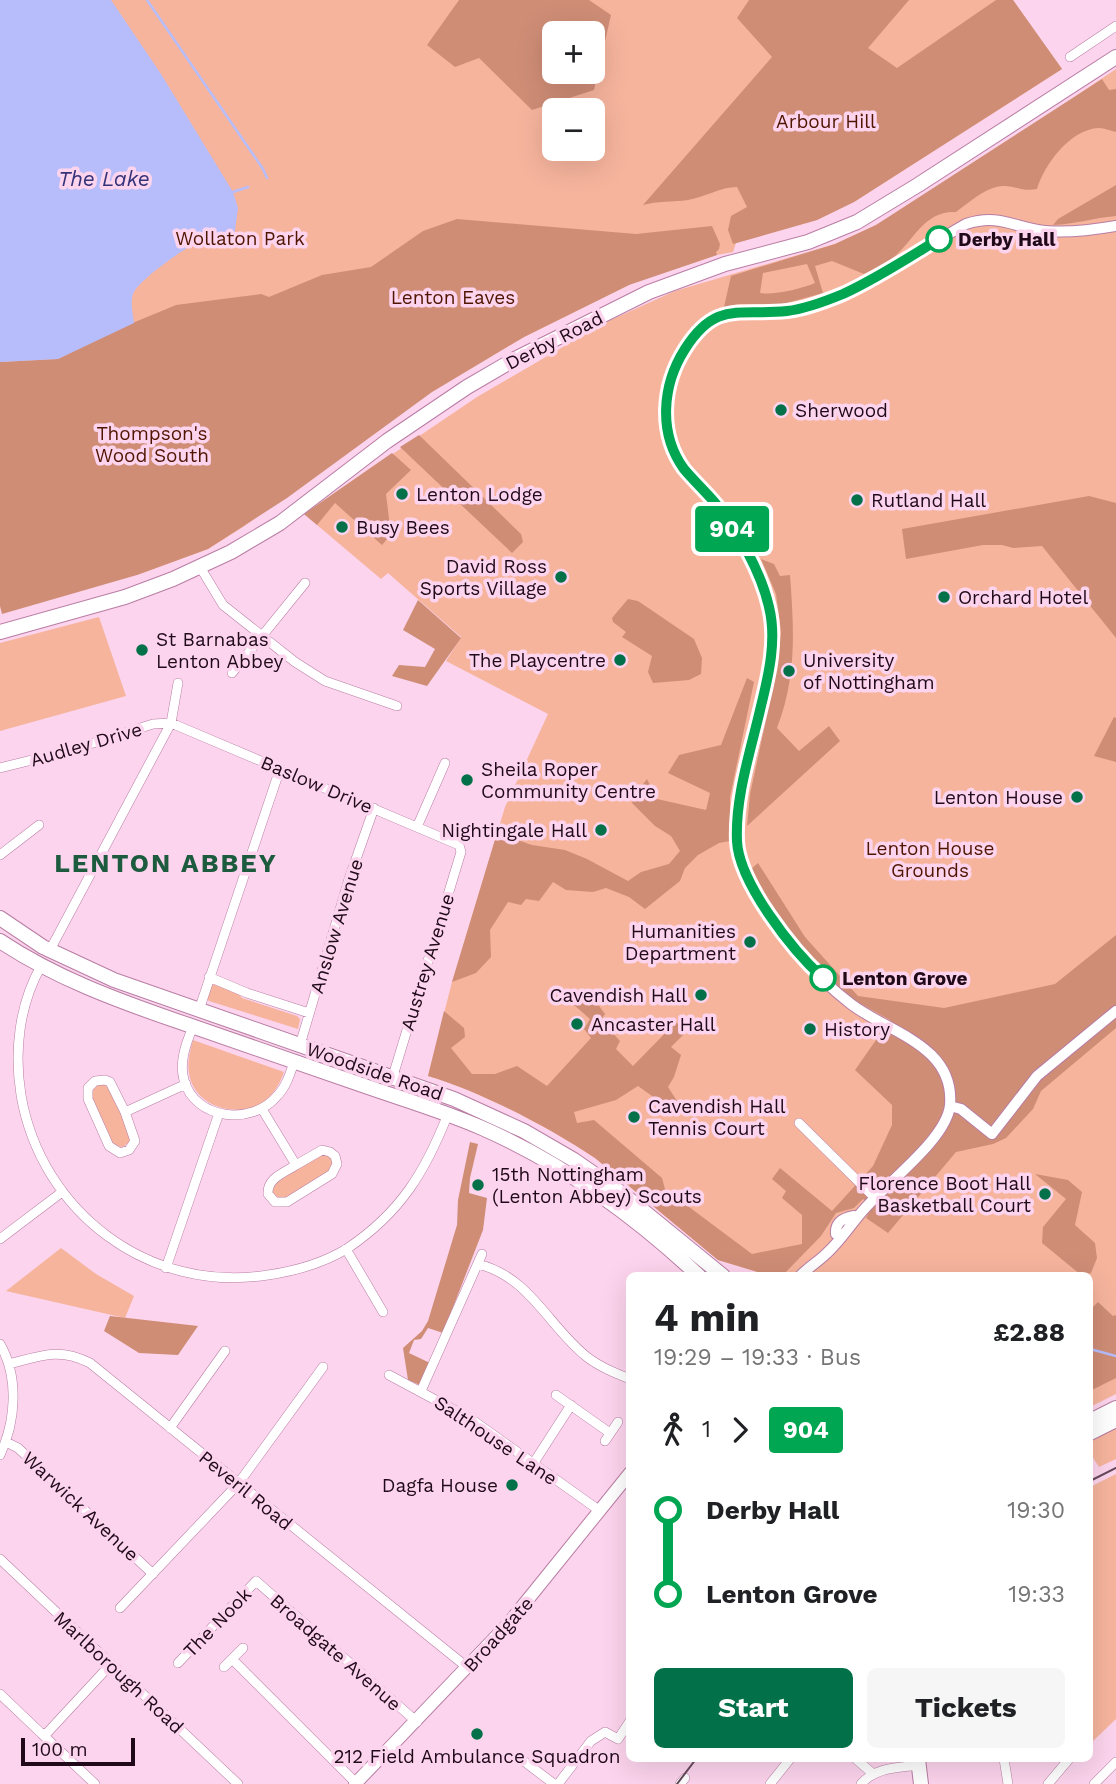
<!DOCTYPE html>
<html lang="en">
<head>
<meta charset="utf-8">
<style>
  body { margin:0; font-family:"Work Sans",sans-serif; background:#f6f6f6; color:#202124; height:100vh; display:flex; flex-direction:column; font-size:26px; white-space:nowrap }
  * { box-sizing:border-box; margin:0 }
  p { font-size:23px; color:#757577 }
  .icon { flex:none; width:38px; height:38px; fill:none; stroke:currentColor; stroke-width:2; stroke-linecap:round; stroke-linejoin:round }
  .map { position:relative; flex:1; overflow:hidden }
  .details { position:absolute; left:626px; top:1272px; width:467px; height:490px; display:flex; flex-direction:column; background:#fff; border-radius:10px; box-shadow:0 7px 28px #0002 }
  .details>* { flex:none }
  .badge { padding:0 14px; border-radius:5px; font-size:24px; line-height:46px }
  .controls { position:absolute; left:542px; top:21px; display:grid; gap:14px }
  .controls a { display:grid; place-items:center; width:63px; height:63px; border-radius:10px; background:#fff; box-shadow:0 7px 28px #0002; font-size:35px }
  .scale { position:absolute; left:21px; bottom:18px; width:114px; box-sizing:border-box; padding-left:7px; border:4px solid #200a19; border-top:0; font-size:19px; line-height:24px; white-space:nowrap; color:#200a19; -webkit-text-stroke:5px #fcd4ed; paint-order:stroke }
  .map>.badge { position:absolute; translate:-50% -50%; box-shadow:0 0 0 4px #fff }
  .legs { display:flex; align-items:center; gap:10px; height:77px; padding:0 28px; font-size:23px }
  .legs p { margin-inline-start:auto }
  .overview { display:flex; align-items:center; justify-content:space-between; height:119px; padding:0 28px }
  h1 { font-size:38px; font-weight:700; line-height:52px }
  .cta { display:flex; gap:14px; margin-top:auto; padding:14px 28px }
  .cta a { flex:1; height:80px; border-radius:10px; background:#027048; color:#fff; font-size:28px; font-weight:700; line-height:80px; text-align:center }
  .cta a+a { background:#f6f6f6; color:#202124 }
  ul { padding:0 28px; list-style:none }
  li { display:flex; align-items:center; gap:24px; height:84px; font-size:26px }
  li i { display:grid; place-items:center; width:10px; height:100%; margin:0 9px; background:currentColor }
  li i::after { content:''; width:18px; height:18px; margin:-9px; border:5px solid; border-radius:50%; background:#fff }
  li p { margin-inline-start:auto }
  li:first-child i { background:linear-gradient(#0000 50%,currentColor 0) }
  li:last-child i { background:linear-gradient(currentColor 50%,#0000 0) }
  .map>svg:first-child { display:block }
  .green { fill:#f6b49d; fill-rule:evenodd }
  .forest { fill:#cf8d76; fill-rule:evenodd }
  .water { fill:#b7bdfb }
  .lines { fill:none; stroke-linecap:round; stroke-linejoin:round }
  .stream { stroke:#b7bdfb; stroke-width:2.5 }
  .minor-casing { stroke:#b97da4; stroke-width:10 }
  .tertiary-casing { stroke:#b97da4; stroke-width:12 }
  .secondary-casing { stroke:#b97da4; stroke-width:14 }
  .primary-casing { stroke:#b97da4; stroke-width:16 }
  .trunk-casing { stroke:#b97da4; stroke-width:16 }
  .minor { stroke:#fff; stroke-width:9 }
  .tertiary { stroke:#fff; stroke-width:10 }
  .secondary { stroke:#fff; stroke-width:12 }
  .primary { stroke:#fff; stroke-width:14 }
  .trunk { stroke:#fff; stroke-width:14 }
  .tram { stroke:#65495b; stroke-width:2 }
  .line-1-casing { stroke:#fff; stroke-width:16 }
  .line-1 { stroke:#00a651; stroke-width:10 }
  .stop-1-dot { fill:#fff; stroke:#00a651; stroke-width:3.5 }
  .poi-dot { fill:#027048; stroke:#fcd4ed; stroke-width:2.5 }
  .labels { text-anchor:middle; stroke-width:7; stroke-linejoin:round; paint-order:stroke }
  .park-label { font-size:19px; fill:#501500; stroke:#fcd4ed }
  .stop-label { font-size:19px; font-weight:bold; fill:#200a19; stroke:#fcd4ed; text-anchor:start }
  .street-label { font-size:19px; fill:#200a19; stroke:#fcd4ed }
  .poi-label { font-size:19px; fill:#200a19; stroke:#fcd4ed; text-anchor:start }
  .water-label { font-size:21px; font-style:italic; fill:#343279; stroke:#fcd4ed }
  .district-label { font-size:26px; font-weight:bold; letter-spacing:2px; fill:#1c5b3e; stroke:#fcd4ed }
</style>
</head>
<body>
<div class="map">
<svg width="1116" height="1784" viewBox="0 0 1116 1784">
  <rect width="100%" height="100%" fill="#fcd4ed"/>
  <path class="green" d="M0 0H1013L1062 69 854 202 817 220 736 243 733 252 717 255 633 283 524 337 430 393 243 527 208 549 137 575 0 566ZM555 33H593V72H555ZM555 110H593V149H555Z
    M1116 69V1394L1090 1407V1276H771L718 1260 595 1158C548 1127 482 1092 428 1076L452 982 505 807 548 714 446 661 461 637 388 573 381 579 304 514 477 397 604 323 675 291 835 244 876 225 976 163Z
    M99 617 126 696 0 731V643Z
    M212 984 237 992 242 998 297 1016 300 1019 298 1029 209 1001 207 999Z
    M193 1040 284 1072C279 1087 269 1102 253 1107 226 1116 193 1102 189 1073 187 1062 190 1051 193 1040Z
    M99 1084 107 1085 109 1088 130 1135V1141L123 1147 113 1146 91 1095 92 1091Z
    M327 1154 332 1159 333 1169 286 1199H278L271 1191 273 1183 320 1155Z
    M61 1248 96 1274 134 1296 125 1318 6 1291Z
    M1116 1424V1459L1099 1467 1093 1458H1090V1437Z
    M1116 1474V1719L1090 1744V1487Z"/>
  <path class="forest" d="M459 0H589L611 15 594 90 532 110 479 58 455 67 427 45ZM555 33H593V72H555Z
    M749 0H909L868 48 897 68 996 0H1013L1062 69 854 202 817 220 733 244 728 230 731 216 747 207 737 187C721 187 705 197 688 200 673 202 657 201 643 205L772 57 737 18Z
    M1102 79 1109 90 1116 89V132C1111 131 1104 128 1099 128 1070 129 1044 165 1037 189 1022 192 1014 185 1002 186 984 188 970 202 956 212 925 210 914 240 894 257 886 264 874 269 864 274L832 261 815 266 823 293 783 304H739L724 307 731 276 835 244 876 225ZM807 264 815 283C801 289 775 295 760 293L763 273Z
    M1116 185V216C1094 218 1075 224 1053 225L1058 219Z
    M457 219 636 234 712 226 720 244 719 249 716 252 717 255 629 285 524 337 432 392 287 498 208 549 137 575 2 614 0 606V362L58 359 118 329 176 305 261 294 269 297 322 275 371 267 423 231Z
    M419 435 521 534 523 542 512 553 400 447Z
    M392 453 411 470 386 494 390 527 393 532 382 545 335 503 317 525 304 514Z
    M1089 496 1116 503V638L1042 546 1013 548 1002 545H983L906 559 902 529Z
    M761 559 774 564 780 576 790 575C794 630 797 676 777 728L799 751 829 726 840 741 747 826 750 794 774 683 781 632 776 594Z
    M628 599 638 601 694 639 702 658 701 674 689 680 653 683 648 672 652 656 622 637 626 632 613 622 612 618Z
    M418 600 461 638 427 686 392 676 399 665 425 667 435 649 403 630Z
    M747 678 754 682 730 797V841L719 843 698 855 685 868 680 881 645 909 629 897 606 888 593 892 566 890 553 882 539 901 526 899 521 905 508 902 490 930 491 957 476 973 452 982 497 833 532 845 565 850 587 859 628 881 641 872 669 864 680 851 671 836 655 826 632 803 634 796 647 779 657 799 706 810 710 793 668 773 679 755 721 745Z
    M1114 717 1116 718V762L1094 756Z
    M758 863 805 937 858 996 944 1008 1055 984 1116 935V1028L1041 1091 1033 1109 1006 1138 993 1144 956 1152 888 1233 866 1218 871 1207 863 1199 854 1208 836 1213 821 1236 782 1276H771L718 1260 595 1158C548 1127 482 1092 428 1076L444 1011 464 1028 465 1037 451 1048 472 1074H495L517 1066 547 1086 591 1038 584 1029 590 1019 574 1005 580 995C593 997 598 1004 605 1014L601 1020 620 1041 616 1049 633 1066 676 1022 686 1032 671 1047 681 1055 674 1077 668 1087 677 1101 666 1106 638 1086 616 1100 574 1112 577 1123 594 1120 662 1178 665 1189 752 1254 802 1244V1215L782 1198 786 1191 772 1179 780 1168 832 1211 873 1166 892 1125V1105L855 1070 890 1020 852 999 831 983 767 903 750 870Z
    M470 1142 478 1144 470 1178 469 1193 487 1198 483 1230 443 1333 428 1328 421 1339 414 1340 409 1353 430 1363 420 1385 408 1380 403 1348 422 1331 428 1321 457 1225 458 1200Z
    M1035 1174 1068 1180 1082 1192 1075 1225 1095 1243 1097 1258 1091 1273 1081 1275 1042 1243 1043 1227 1066 1199Z
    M1098 1302 1113 1316 1116 1315V1378L1090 1391V1310Z
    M110 1316 198 1326 178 1355 139 1353 104 1331Z"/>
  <path class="water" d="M0 0H111L161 74 233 192 238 208 233 245 204 238C188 246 139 279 133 294 130 303 133 314 134 323L58 359 0 362Z"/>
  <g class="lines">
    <path class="stream" d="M147 0 263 169 267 178
      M233 192 248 187
      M1090 1349 1116 1356"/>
    <defs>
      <path id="minor" d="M1070 57 1116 26
        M200 567 223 605 295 662 325 681 397 706
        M232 673 305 583
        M0 768 68 751 153 724 171 723 459 845 461 852 393 1076
        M417 827 445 763
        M0 855 39 825
        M50 950 171 723 178 683
        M41 966C19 1005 14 1052 21 1095 41 1212 149 1294 268 1275 295 1271 324 1263 348 1248 401 1212 425 1172 448 1114
        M209 977 247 993 309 1013
        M199 1010 280 769
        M193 1027C186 1043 179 1062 184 1080 195 1120 252 1126 277 1096 286 1087 290 1074 294 1062
        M300 1045 349 879 374 808
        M262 1109 296 1165 322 1150 330 1152 335 1156 337 1164 332 1174 287 1202H275L268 1194C267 1178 284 1173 296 1165
        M125 1112 110 1082 105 1080 95 1081 88 1088V1099L109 1146 120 1153 129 1150 135 1141 125 1112 186 1084
        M799 1123 875 1198
        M0 1239 62 1192
        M346 1249 383 1312
        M478 1264C530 1277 548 1326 587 1357 600 1367 615 1373 630 1379
        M166 1268 219 1113
        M0 1344C19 1377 16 1421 0 1455
        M9 1364C40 1356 59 1347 90 1363L468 1668
        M389 1375 471 1419 600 1511
        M421 1391 482 1254
        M556 1395 610 1433
        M170 1428 225 1351
        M605 1441 618 1422
        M6 1442 18 1448 153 1574
        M533 1464 571 1405
        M0 1559 238 1784
        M120 1608 238 1484 323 1367
        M232 1659 356 1783
        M178 1663 256 1581 417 1722
        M224 1667 243 1648
        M0 1694 42 1734 47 1733 111 1664
        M42 1734 95 1784
        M517 1756 554 1784
        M856 1759 872 1773
        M1004 1759 1008 1784
        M558 1784 591 1741 605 1732 618 1739 630 1721
        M680 1784 685 1778
        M770 1784 790 1759
        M861 1784C876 1767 897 1768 919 1765
        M1048 1784 1069 1759
        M1094 1784 1116 1762"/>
      <path id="tertiary" d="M950 1106 961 1109 992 1134 1037 1076 1116 1011
        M836 1234C835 1222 843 1218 854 1216
        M800 1276C809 1267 819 1261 827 1253 840 1241 849 1227 860 1214 882 1186 947 1140 950 1105 955 1045 887 1032 851 1004 812 974 776 932 754 889 748 877 741 863 738 849 735 836 738 820 740 806 748 748 783 666 770 609 761 572 740 538 718 507 709 493 695 483 685 470 659 435 660 384 685 348 721 295 744 320 793 310 852 297 913 254 966 224 1000 213 1014 228 1045 231 1068 233 1093 230 1116 226"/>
      <path id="secondary" d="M355 1784 508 1624 630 1473"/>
      <path id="primary" d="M0 918 43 947 114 980 454 1099 524 1131 574 1160 620 1192 723 1276
        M0 941C54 977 116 1000 177 1021 239 1043 301 1064 362 1085 402 1099 443 1111 482 1128 564 1164 634 1215 699 1276
        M1090 1421 1116 1408
        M1090 1433 1116 1420
        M918 1759 921 1784"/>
      <path id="trunk" d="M0 632 125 597 173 579 231 552 280 523 387 441 467 387 515 359 649 292 725 264 808 242 857 222 918 185 1116 57"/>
    </defs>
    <use href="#minor" class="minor-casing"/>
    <use href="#tertiary" class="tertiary-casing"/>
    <use href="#secondary" class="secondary-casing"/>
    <use href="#primary" class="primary-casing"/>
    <use href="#trunk" class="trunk-casing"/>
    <use href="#minor" class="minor"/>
    <use href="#tertiary" class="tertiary"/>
    <use href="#secondary" class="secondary"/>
    <use href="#primary" class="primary"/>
    <use href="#trunk" class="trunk"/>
    <path class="tram" d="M1090 1481 1116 1468
      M677 1784 696 1759"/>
  </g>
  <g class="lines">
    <defs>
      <path id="line-1" d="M823 978C793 951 739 883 737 841 735 796 751 750 761 706 769 674 777 639 769 607 761 572 739 533 716 504 706 492 694 481 684 469 658 433 662 385 685 349 716 300 740 316 787 311 805 309 826 301 843 294 876 279 908 258 939 239"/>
    </defs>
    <use href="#line-1" class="line-1-casing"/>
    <use href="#line-1" class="line-1"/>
  </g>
  <g class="stop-1-dot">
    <circle cx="939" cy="239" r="12"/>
    <circle cx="823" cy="978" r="12"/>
  </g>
  <g class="poi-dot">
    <circle cx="781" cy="410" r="7"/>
    <circle cx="402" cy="494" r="7"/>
    <circle cx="857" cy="500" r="7"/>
    <circle cx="342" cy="527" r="7"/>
    <circle cx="561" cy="577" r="7"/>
    <circle cx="944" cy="597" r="7"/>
    <circle cx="142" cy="650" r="7"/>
    <circle cx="620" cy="660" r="7"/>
    <circle cx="789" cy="671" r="7"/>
    <circle cx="467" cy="780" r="7"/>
    <circle cx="1077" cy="797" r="7"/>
    <circle cx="601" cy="830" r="7"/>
    <circle cx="750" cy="942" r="7"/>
    <circle cx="701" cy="995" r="7"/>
    <circle cx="577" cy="1024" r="7"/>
    <circle cx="810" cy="1029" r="7"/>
    <circle cx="634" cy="1117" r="7"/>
    <circle cx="478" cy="1185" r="7"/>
    <circle cx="1045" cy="1194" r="7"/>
    <circle cx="512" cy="1485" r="7"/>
    <circle cx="477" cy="1734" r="7"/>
  </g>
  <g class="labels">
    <g class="park-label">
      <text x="826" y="128">Arbour Hill</text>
      <text x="240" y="245">Wollaton Park</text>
      <text x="453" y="304">Lenton Eaves</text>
      <text x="152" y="440">Thompson's<tspan x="152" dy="22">Wood South</tspan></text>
      <text x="930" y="855">Lenton House<tspan x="930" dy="22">Grounds</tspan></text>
    </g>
    <g class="stop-label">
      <text x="958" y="246">Derby Hall</text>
      <text x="842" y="985">Lenton Grove</text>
    </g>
    <g class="street-label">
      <text transform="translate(554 340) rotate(-27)" y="7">Derby Road</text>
      <text transform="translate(86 744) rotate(-16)" y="7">Audley Drive</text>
      <text transform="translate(317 784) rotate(23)" y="7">Baslow Drive</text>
      <text transform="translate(336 926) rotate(-73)" y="7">Anslow Avenue</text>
      <text transform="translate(427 962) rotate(-73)" y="7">Austrey Avenue</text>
      <text transform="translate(375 1071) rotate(19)" y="7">Woodside Road</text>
      <text transform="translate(496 1440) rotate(34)" y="7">Salthouse Lane</text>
      <text transform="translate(246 1490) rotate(39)" y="7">Peveril Road</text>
      <text transform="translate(81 1506) rotate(43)" y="7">Warwick Avenue</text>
      <text transform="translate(217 1622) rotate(-46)" y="7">The Nook</text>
      <text transform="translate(498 1634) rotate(-48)" y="7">Broadgate</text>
      <text transform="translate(336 1652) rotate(41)" y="7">Broadgate Avenue</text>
      <text transform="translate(119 1672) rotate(43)" y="7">Marlborough Road</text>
    </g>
    <g class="poi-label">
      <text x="795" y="417">Sherwood</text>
      <text x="416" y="501">Lenton Lodge</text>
      <text x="871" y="507">Rutland Hall</text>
      <text x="356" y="534">Busy Bees</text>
      <text x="547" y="573" text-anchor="end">David Ross<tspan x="547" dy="22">Sports Village</tspan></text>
      <text x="958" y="604">Orchard Hotel</text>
      <text x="156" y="646">St Barnabas<tspan x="156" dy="22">Lenton Abbey</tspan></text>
      <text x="606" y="667" text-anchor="end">The Playcentre</text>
      <text x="803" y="667">University<tspan x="803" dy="22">of Nottingham</tspan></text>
      <text x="481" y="776">Sheila Roper<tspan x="481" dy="22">Community Centre</tspan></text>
      <text x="1063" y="804" text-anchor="end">Lenton House</text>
      <text x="587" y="837" text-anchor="end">Nightingale Hall</text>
      <text x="736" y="938" text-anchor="end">Humanities<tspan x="736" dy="22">Department</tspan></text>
      <text x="687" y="1002" text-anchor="end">Cavendish Hall</text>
      <text x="591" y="1031">Ancaster Hall</text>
      <text x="824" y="1036">History</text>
      <text x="648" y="1113">Cavendish Hall<tspan x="648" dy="22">Tennis Court</tspan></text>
      <text x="492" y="1181">15th Nottingham<tspan x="492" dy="22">(Lenton Abbey) Scouts</tspan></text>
      <text x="1031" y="1190" text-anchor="end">Florence Boot Hall<tspan x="1031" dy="22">Basketball Court</tspan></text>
      <text x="498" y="1492" text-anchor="end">Dagfa House</text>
      <text x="477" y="1763" text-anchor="middle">212 Field Ambulance Squadron</text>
    </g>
    <g class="water-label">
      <text x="104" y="186">The Lake</text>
    </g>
    <g class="district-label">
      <text x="166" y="872">LENTON ABBEY</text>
    </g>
  </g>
</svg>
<div class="controls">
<a>+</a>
<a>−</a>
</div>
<div class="scale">100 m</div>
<b class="badge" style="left:732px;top:529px;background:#00a651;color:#fff">904</b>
<section class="details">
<div class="overview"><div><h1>4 min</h1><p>19:29 – 19:33 · Bus</p></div><b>£2.88</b></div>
<div class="legs"><svg class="icon" aria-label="walk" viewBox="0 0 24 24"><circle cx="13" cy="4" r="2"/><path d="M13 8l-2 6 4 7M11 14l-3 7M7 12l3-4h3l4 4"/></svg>1<svg class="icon" aria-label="forward" viewBox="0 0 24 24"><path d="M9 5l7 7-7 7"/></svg><b class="badge" style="background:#00a651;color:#fff">904</b></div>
<ul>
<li><i style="color:#00a651"></i><b>Derby Hall</b><p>19:30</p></li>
<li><i style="color:#00a651"></i><b>Lenton Grove</b><p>19:33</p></li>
</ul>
<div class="cta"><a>Start</a><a>Tickets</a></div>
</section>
</div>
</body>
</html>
